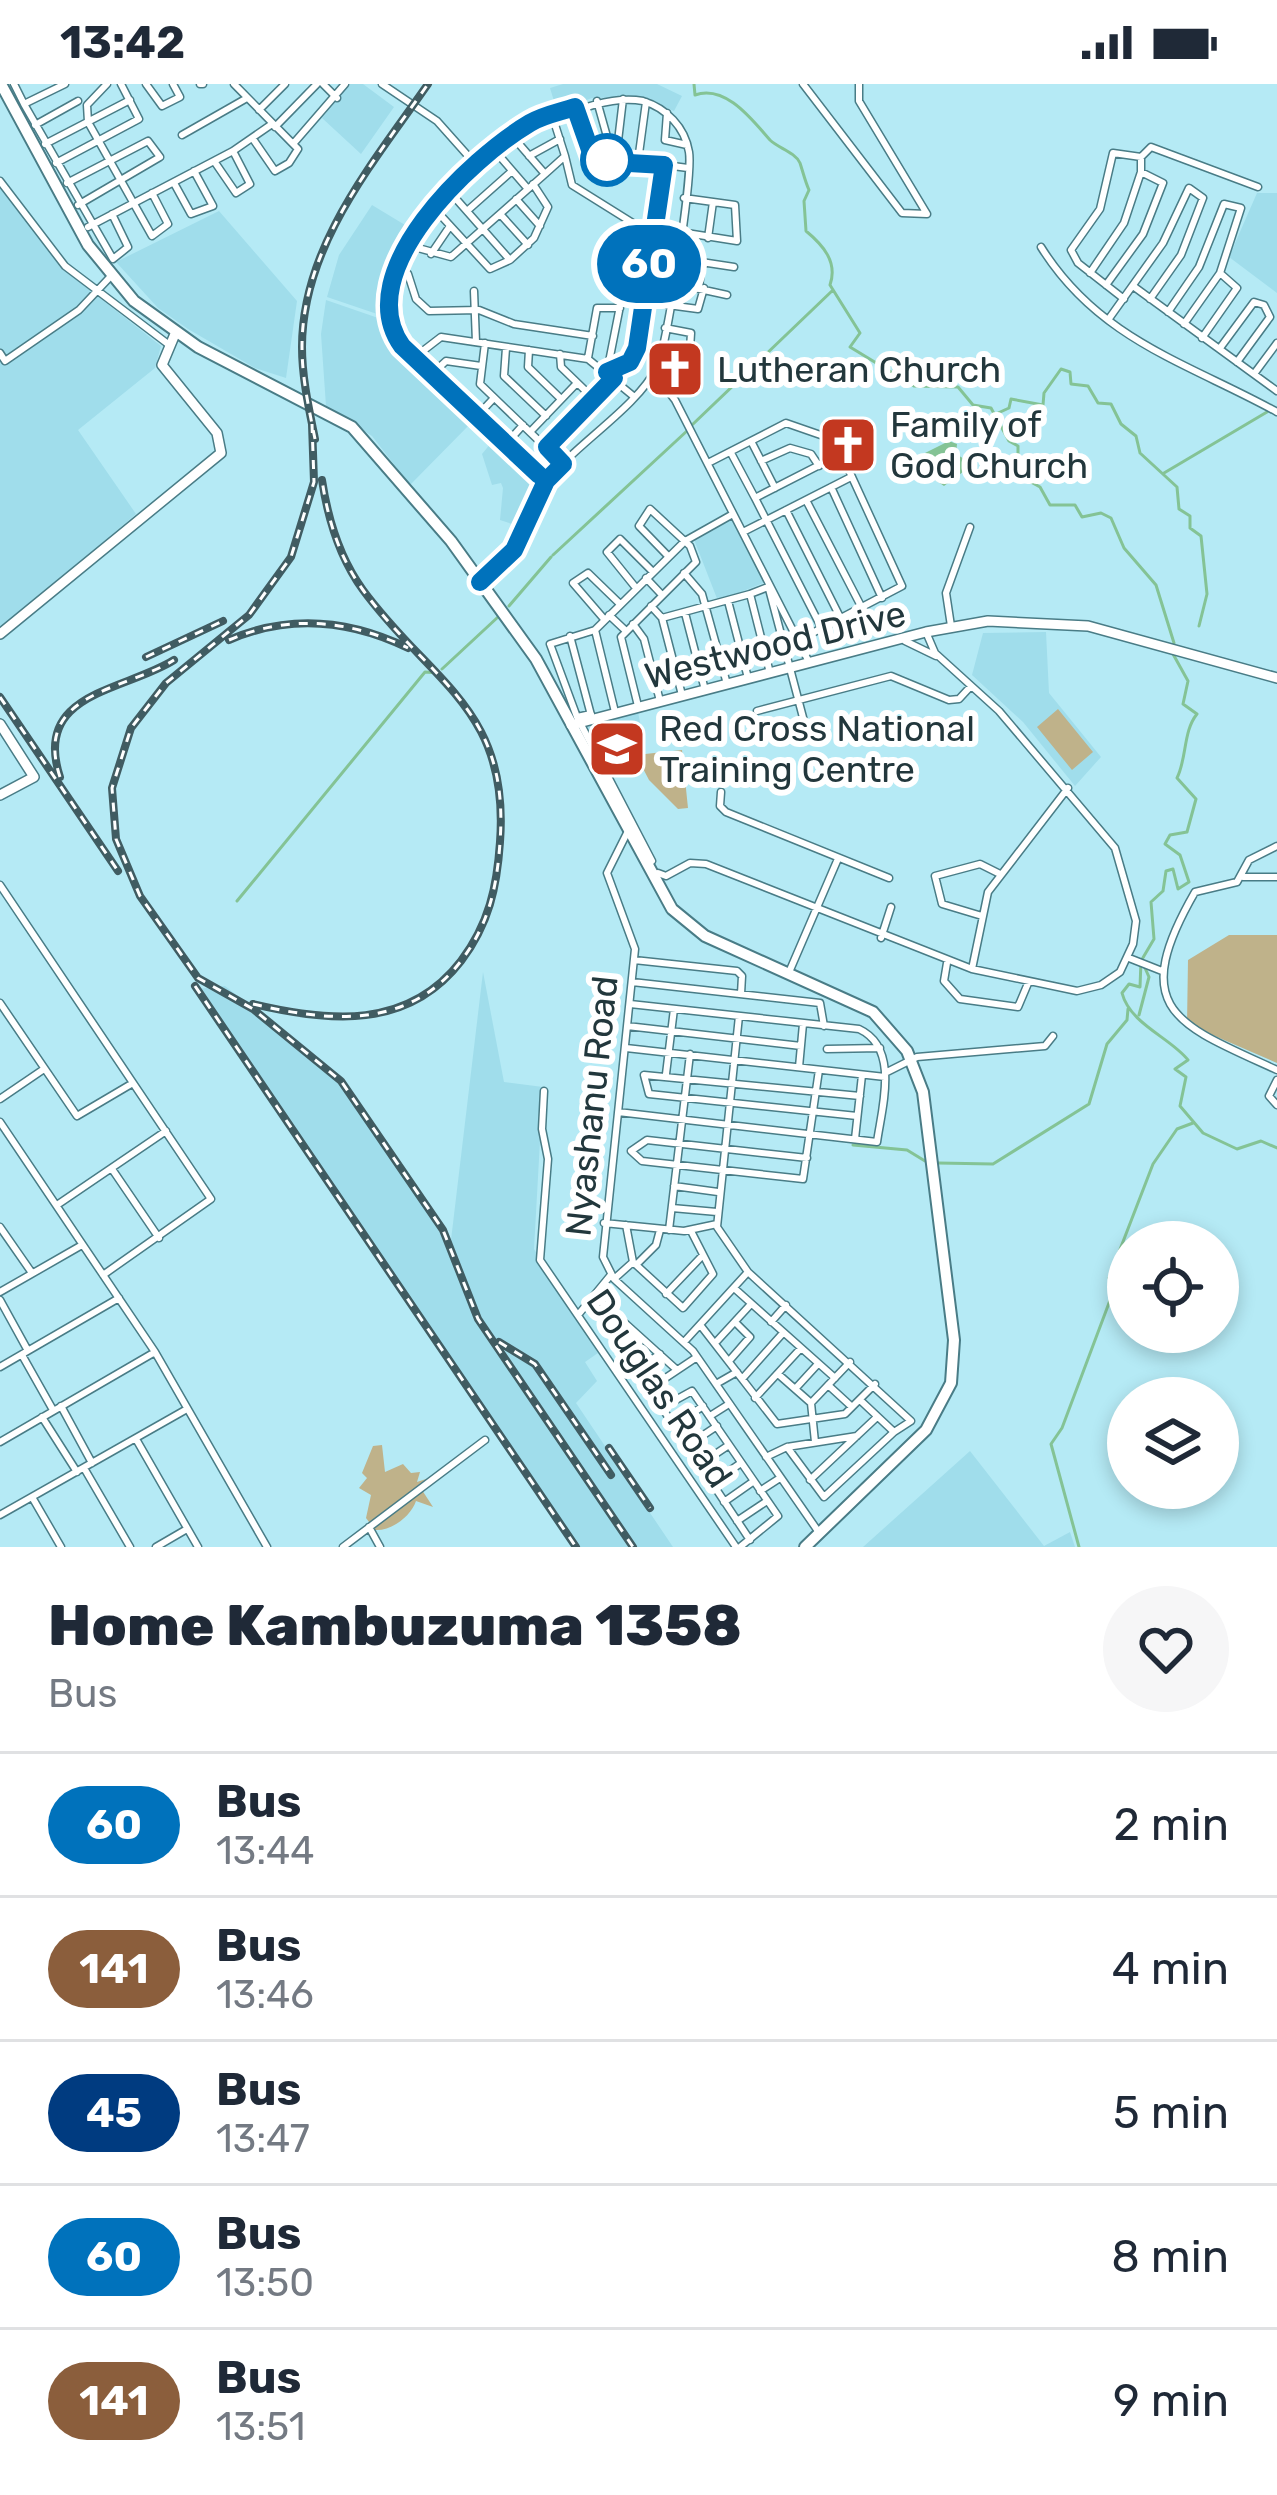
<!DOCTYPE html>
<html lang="en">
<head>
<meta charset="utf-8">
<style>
  body { margin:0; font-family:Rubik,sans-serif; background:#f6f6f7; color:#1f2937; height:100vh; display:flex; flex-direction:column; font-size:45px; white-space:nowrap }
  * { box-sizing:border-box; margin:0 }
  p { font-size:39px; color:#747a83 }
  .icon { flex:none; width:66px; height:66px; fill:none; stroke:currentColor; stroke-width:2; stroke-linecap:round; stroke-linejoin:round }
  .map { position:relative; height:1463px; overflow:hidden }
  .side { display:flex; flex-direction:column; background:#fff; flex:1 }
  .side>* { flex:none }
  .badge { padding:0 24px; border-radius:39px; font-size:42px; line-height:78px }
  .controls { position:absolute; left:1107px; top:1137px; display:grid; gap:24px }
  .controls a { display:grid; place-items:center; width:132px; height:132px; border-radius:50%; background:#fff; box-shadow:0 6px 18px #0003; font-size:60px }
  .map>.badge { position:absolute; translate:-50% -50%; box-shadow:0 0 0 6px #fff }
  .round { display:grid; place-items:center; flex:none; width:126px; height:126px; border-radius:63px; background:#f6f6f7 }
  .summary { display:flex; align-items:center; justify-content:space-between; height:204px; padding:0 48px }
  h1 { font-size:57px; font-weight:800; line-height:90px }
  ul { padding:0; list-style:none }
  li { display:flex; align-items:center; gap:36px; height:144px; padding:0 48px; border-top:3px solid #e0e1e3 }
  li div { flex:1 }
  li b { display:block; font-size:45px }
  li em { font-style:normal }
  li .badge { min-width:132px; font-weight:700; text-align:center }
  .status { display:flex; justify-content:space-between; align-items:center; height:84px; padding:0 60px; background:#fff; direction:ltr }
  .status svg { height:33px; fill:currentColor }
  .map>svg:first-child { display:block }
  .built { fill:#a0ddeb }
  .green { fill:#bfb28a }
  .water { fill:#84c395 }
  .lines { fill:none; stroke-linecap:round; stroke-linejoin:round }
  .stream { stroke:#84c395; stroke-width:3 }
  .minor-casing { stroke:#497c86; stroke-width:9 }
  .tertiary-casing { stroke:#497c86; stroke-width:12 }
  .secondary-casing { stroke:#497c86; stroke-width:14 }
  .minor { stroke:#fff; stroke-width:6 }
  .tertiary { stroke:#fff; stroke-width:9 }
  .secondary { stroke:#fff; stroke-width:10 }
  .rail-casing { stroke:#405c62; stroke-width:8 }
  .rail { stroke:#fff; stroke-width:3; stroke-dasharray:9; stroke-linecap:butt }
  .line-casing { stroke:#fff; stroke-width:27 }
  .line { stroke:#0072bc; stroke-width:18 }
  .stop-dot { fill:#fff; stroke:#0072bc; stroke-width:6 }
  .labels { text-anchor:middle; stroke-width:12; stroke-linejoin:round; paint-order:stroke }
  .poi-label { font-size:36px; fill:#22373c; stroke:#fff; text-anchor:start }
  .street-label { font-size:36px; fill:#22373c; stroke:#fff }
</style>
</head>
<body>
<div class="status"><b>13:42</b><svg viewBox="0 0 49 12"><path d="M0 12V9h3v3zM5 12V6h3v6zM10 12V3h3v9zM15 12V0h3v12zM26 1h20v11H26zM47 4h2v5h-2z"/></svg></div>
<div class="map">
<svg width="1277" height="1463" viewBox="0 0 1277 1463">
  <rect width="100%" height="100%" fill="#b5eaf5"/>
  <path class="built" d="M350 0H363L394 23 361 70 322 34Z
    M563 0H657L682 12 674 27 638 13 592 14 557 27 550 4Z
    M0 97 63 185 161 262 155 284 78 346 136 430 0 546Z
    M1257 109H1277V209L1229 173Z
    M372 121 410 144 385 207 383 232 327 213 339 171Z
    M219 127 297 217 286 294 255 284 188 245 158 224 116 178Z
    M326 216 384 236 402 268 475 335 410 401 372 352 326 322 321 250Z
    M496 353 543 398 524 444 500 436 503 404 501 399 492 401 482 370Z
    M734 432 766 498 718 517 693 453Z
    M1046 548 1049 609 1101 673 1075 702 1023 638 972 591 983 549Z
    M638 628 642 648 632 682 607 687 586 644Z
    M483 888 504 998 543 1003 534 1165 598 1269 585 1278 597 1297 576 1319 673 1463H571L197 905 225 902 341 992 451 1156Z
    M970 1367 1044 1462 1070 1448 1075 1463H863Z"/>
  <path class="green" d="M1058 625 1093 668 1072 686 1037 643Z
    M682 666 688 724 678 725 649 696 636 671Z
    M1229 851H1277V979L1187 940 1188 876Z
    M382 1361 385 1388 403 1380 411 1389 420 1388 417 1398 429 1394 422 1406 433 1423 416 1417C411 1432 392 1447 375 1446L366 1434 371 1411 359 1404 367 1394 362 1389 373 1362Z"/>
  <path class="water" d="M949 357 957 360 956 370 966 376 967 385 944 402 919 385 925 369Z"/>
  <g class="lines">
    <path class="stream" d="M694 0 695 11C726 0 753 37 770 56 778 64 795 68 800 79 803 88 805 97 809 106L804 117 806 147C823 161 838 178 830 201L860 249 850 263 914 302 958 303 973 321 991 324 1009 357 1018 362V373L1026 375 1029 397 1040 403 1050 421H1075L1082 433 1101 429 1111 434 1124 464 1156 501 1174 559
      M998 329 1009 324 1011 315 1043 321 1044 309 1061 285 1070 288 1071 300 1088 302 1098 319 1111 320 1121 340 1136 352 1140 369 1177 403 1179 425 1190 432V444L1201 452 1207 510 1199 542
      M692 341 833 206
      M1164 389 1267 328
      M553 471 688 346
      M509 522 551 473
      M1173 570 1188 597 1183 620 1197 630C1183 647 1187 674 1177 694L1196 715 1187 748 1170 751 1165 760 1180 771 1189 798 1178 805 1173 785 1166 787 1163 807 1151 818 1154 855 1141 877 1140 903 1129 900 1122 909C1130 940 1171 954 1188 976L1175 985 1186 993 1180 1022 1203 1049 1237 1065 1261 1057 1277 1064
      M442 585 498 533
      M237 817 425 588 439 589
      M1139 931 1149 893 1145 884
      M853 1061 907 1066 925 1077
      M938 1079 993 1080 1089 1020 1107 960 1127 936 1128 925
      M1079 1463 1051 1360 1062 1344 1115 1203 1109 1194 1153 1080 1177 1045 1193 1039"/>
    <defs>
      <path id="minor" d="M14 0 24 20
        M65 0 24 20 113 175 128 163 112 130
        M107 0 87 21 88 38 152 152 168 140 152 109
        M146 0 162 22 180 13 173 0
        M200 0H203
        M234 0 298 65 289 79 275 87 253 55
        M323 0 337 14
        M382 0 437 37 478 83
        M803 0 902 129 927 130 859 17V0
        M597 17 613 74
        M575 23 592 76 638 77 646 18
        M259 26 285 0
        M667 29 665 56 687 61
        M35 41 78 17
        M275 43 317 0
        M182 51 247 14
        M45 60 130 16
        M293 60 345 0
        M496 68 528 105
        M529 72 560 55
        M565 72 572 101 636 141
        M616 74 623 15
        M214 77 236 109 250 100 233 67
        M56 79 139 35 121 0
        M665 81 688 84
        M1141 88V73L1151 63 1258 103
        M545 90 565 72 552 31
        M0 97 65 182 168 260
        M67 99 148 57 160 73 78 121
        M174 99 191 130 213 122 194 87
        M450 108 510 176 534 154 548 123 533 100
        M516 115 540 142
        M433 123 490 185 510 176
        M467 127 512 87
        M500 130 528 161
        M88 143 233 67 272 40
        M708 154 713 118
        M407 161 451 173 545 90 513 53
        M1041 163C1099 256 1188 279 1277 328
        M431 170 450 142
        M675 174 734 183
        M397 184 408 190 416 215 429 227 479 226 514 240 593 252
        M1090 189 1124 139 1141 88 1163 99 1143 150 1106 201
        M672 199 727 211
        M1133 202 1277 307
        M699 203 702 178
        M623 206 669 213
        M474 207 476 258
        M1124 215 1078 179 1071 166 1100 125 1113 69 1141 73
        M668 221 698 225 704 204
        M1168 228 1199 183 1224 120 1241 124 1220 189 1184 240
        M1108 236 1163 159 1189 104 1203 114 1181 171 1150 215
        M1202 254 1237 204 1220 189
        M485 259 480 300 563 380
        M506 264 504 292 546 332
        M1220 264 1254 218 1264 221 1270 233 1237 278
        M529 266 528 283 560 314
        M662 267 690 265 691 249 665 244
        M0 269 5 277 79 226 111 192
        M560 270 561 283 594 315
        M415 273 441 253 588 275 632 311
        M588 274 597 224H620
        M611 283 630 277 637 264 665 81 638 77
        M607 288 636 141 737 157 735 121 684 114
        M654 289 675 316 809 578
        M432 290 446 277 481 282
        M1254 290 1277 259
        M477 332 494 314
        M530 348 577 299
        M751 357 775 404
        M506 360 523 341
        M547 363 614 294
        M731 369 755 414
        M761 377 790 364 811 370 819 382
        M708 379 786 339 835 356 902 502 799 556
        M831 403 882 514
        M806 416 862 524
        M786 426 841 535
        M743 448 851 393
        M684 489 702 510 727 600
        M646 494 662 511
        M480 498C494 486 509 475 519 460 531 439 534 412 549 394 578 359 638 322 657 283 667 263 693 91 689 68 685 43 666 24 643 17 550 0 332 169 402 262L546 397
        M768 503 750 510 770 589
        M636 504 607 468 620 455 652 487
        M769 505 805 641
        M728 517 748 594
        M651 522 662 534 750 510
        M685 529 705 606
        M609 531 626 547
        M662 534 682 611
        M604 535 573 499 588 489 619 519
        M633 540 644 555 660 617
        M951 542 946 509 970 443
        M821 543 755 414 841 370
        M570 552 591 631
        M905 557 936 572
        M638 622 621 553 696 478 690 462 650 425 639 442 668 472
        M757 627 891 592 949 616 959 615 971 602
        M615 628 595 546 685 457 733 430
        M591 630 577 633 550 560 595 546
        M577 633 652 777
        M721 708 720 722 726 728 889 794
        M627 749 607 789 635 865 603 1173 614 1195 693 1267 820 1450
        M1277 762 1249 776 1237 798 1195 808C1127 926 1176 940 1277 986
        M658 789 666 792 690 779 706 780 972 885 1077 907 1101 901 1120 888 1133 860 1136 837 1115 764 999 627 935 569 926 548
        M1243 793H1277
        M0 801 211 1115 103 1191
        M982 832 942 820 935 792 980 780 1000 790
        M881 854 891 823
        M1129 874 1162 887
        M634 876 737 887 742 892 741 910
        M947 879 944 897 960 915 1018 923 1029 897
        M972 885 988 808 1068 704
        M790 886 837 777
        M632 898 820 919 824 942
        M0 919 77 1032 133 999
        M739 932 717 1143 748 1188 911 1337 894 1348 860 1316
        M627 942 801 962
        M626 964 885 993
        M827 965 880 964
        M799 983 803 940
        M887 988 917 973 1045 962 1053 952
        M666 990 674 925
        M1277 996 1269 1012 1277 1021
        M544 1007 542 1045 548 1075 540 1176 736 1463
        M0 1015 44 985
        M618 1028 877 1058C882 1023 900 964 859 945L630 920
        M857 1032 649 1010 644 991 860 1012
        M0 1038 155 1268 267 1463
        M855 1055 862 991
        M631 1067 642 1077 803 1095 819 986
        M631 1067 647 1056 807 1074
        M112 1085 159 1154
        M674 1102 718 1108
        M57 1121 166 1047
        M672 1124 717 1128
        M604 1139 684 1147 717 1140
        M626 1141 633 1178 683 1224 713 1190 691 1147
        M0 1143 32 1189
        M669 1146 690 970
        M636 1181 656 1161 660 1146
        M614 1195 633 1178
        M734 1204 835 1294
        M0 1208 82 1161
        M666 1210 703 1171
        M595 1212 677 1286
        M0 1216 27 1265
        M591 1217 750 1456
        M578 1231 610 1192
        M771 1238 786 1221
        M701 1242 777 1340 845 1330 875 1300
        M717 1257 751 1220
        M684 1258 748 1188
        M22 1271 53 1326
        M729 1277 750 1253 735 1238
        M0 1283 119 1214
        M636 1286 660 1270
        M778 1290 811 1319
        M742 1295 783 1249
        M716 1300 737 1288
        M828 1301 852 1323
        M649 1305 697 1273
        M795 1305 817 1281
        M755 1314 801 1264
        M61 1322 92 1379
        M661 1324 692 1307 778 1432 740 1463
        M710 1332 729 1320
        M42 1333 77 1388
        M674 1342 703 1322
        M136 1355 198 1463
        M0 1358 155 1268
        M815 1358 811 1319 850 1278
        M687 1362 717 1342
        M787 1363 824 1413 894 1348
        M766 1373 787 1363 857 1352
        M699 1381 729 1361
        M84 1384 130 1463
        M810 1396 877 1333
        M712 1399 741 1379
        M760 1407 780 1394
        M32 1413 61 1463
        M724 1418 754 1397
        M0 1431 187 1325
        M737 1437 767 1417
        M369 1443 380 1463
        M156 1463 187 1445
        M343 1463 485 1356"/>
      <path id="tertiary" d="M0 550 221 369 217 349 162 281 175 250
        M0 640 34 693 0 711
        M571 641 926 548 988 537 1088 542 1277 594"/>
      <path id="secondary" d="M1 0 88 161 134 217 198 263 352 343 451 457 536 575 672 825 705 852 873 928 907 967 923 1008 954 1256 951 1299 926 1346 805 1463"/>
    </defs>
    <use href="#minor" class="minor-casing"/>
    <use href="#tertiary" class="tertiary-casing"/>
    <use href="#secondary" class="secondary-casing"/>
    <use href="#minor" class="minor"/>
    <use href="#tertiary" class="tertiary"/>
    <use href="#secondary" class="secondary"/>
    <defs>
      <path id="rail" d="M312 340 314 398 291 473 249 531 166 599 131 644 112 704 116 755 140 812 198 894 253 925 341 997 443 1146 478 1235 633 1463
        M315 355C309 325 302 294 302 263 302 162 373 79 428 0
        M229 556C289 530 350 536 408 564
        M146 573 223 537
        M0 613 118 787
        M60 693C32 608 125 607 174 576
        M195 902 576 1463
        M253 920C329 938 408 946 461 877 489 840 497 803 500 758 510 624 431 599 363 506 339 473 328 436 322 396
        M499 1258 535 1280 611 1391
        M609 1364 650 1424"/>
    </defs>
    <use href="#rail" class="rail-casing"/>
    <use href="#rail" class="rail"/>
  </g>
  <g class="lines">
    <defs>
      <path id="line" d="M480 498 514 466 546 397 563 380 547 363 614 294 607 288 630 278 637 264 664 81 594 77 575 23C560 28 543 31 530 39 471 74 349 188 402 262L539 391"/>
    </defs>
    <use href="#line" class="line-casing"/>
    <use href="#line" class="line"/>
  </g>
  <defs>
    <symbol id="church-square" viewBox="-11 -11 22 22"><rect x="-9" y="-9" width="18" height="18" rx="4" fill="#c33820" stroke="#fff"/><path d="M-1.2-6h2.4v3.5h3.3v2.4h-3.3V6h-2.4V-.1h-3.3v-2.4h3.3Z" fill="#fff"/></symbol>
    <symbol id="university-square" viewBox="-11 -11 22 22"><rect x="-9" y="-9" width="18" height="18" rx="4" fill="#c33820" stroke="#fff"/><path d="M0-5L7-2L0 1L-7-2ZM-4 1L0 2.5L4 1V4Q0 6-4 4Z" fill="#fff"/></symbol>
  </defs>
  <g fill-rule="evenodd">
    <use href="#church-square" x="642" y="252" width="66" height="66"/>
    <use href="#church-square" x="815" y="328" width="66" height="66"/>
    <use href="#university-square" x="584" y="632" width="66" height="66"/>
  </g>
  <circle class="stop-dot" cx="607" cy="76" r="24"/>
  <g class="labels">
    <g class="poi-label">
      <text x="717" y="298">Lutheran Church</text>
      <text x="890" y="353">Family of<tspan x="890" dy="41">God Church</tspan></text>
      <text x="659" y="657">Red Cross National<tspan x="659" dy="41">Training Centre</tspan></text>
    </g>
    <g class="street-label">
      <text transform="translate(775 560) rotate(-14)" y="13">Westwood Drive</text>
      <text transform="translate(591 1022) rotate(-84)" y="13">Nyashanu Road</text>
      <text transform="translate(660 1304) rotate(56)" y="13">Douglas Road</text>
    </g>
  </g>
</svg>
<div class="controls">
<a><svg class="icon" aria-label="locate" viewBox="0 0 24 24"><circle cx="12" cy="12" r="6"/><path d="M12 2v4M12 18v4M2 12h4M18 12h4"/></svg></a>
<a><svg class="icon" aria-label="layers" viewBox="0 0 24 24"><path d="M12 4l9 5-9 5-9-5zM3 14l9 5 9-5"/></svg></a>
</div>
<b class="badge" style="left:649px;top:180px;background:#0072bc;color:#fff">60</b>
</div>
<section class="side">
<div class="summary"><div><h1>Home Kambuzuma 1358</h1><p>Bus</p></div><a class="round"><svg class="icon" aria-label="heart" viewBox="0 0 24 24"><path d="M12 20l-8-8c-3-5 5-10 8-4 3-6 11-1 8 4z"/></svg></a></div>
<ul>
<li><span class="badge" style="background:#0072bc;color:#fff">60</span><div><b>Bus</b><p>13:44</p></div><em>2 min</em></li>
<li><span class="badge" style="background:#8b5e3c;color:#fff">141</span><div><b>Bus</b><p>13:46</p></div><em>4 min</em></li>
<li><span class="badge" style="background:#003b80;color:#fff">45</span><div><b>Bus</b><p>13:47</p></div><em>5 min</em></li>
<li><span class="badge" style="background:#0072bc;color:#fff">60</span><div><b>Bus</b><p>13:50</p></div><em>8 min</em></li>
<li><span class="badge" style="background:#8b5e3c;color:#fff">141</span><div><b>Bus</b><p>13:51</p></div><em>9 min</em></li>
</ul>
</section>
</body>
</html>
